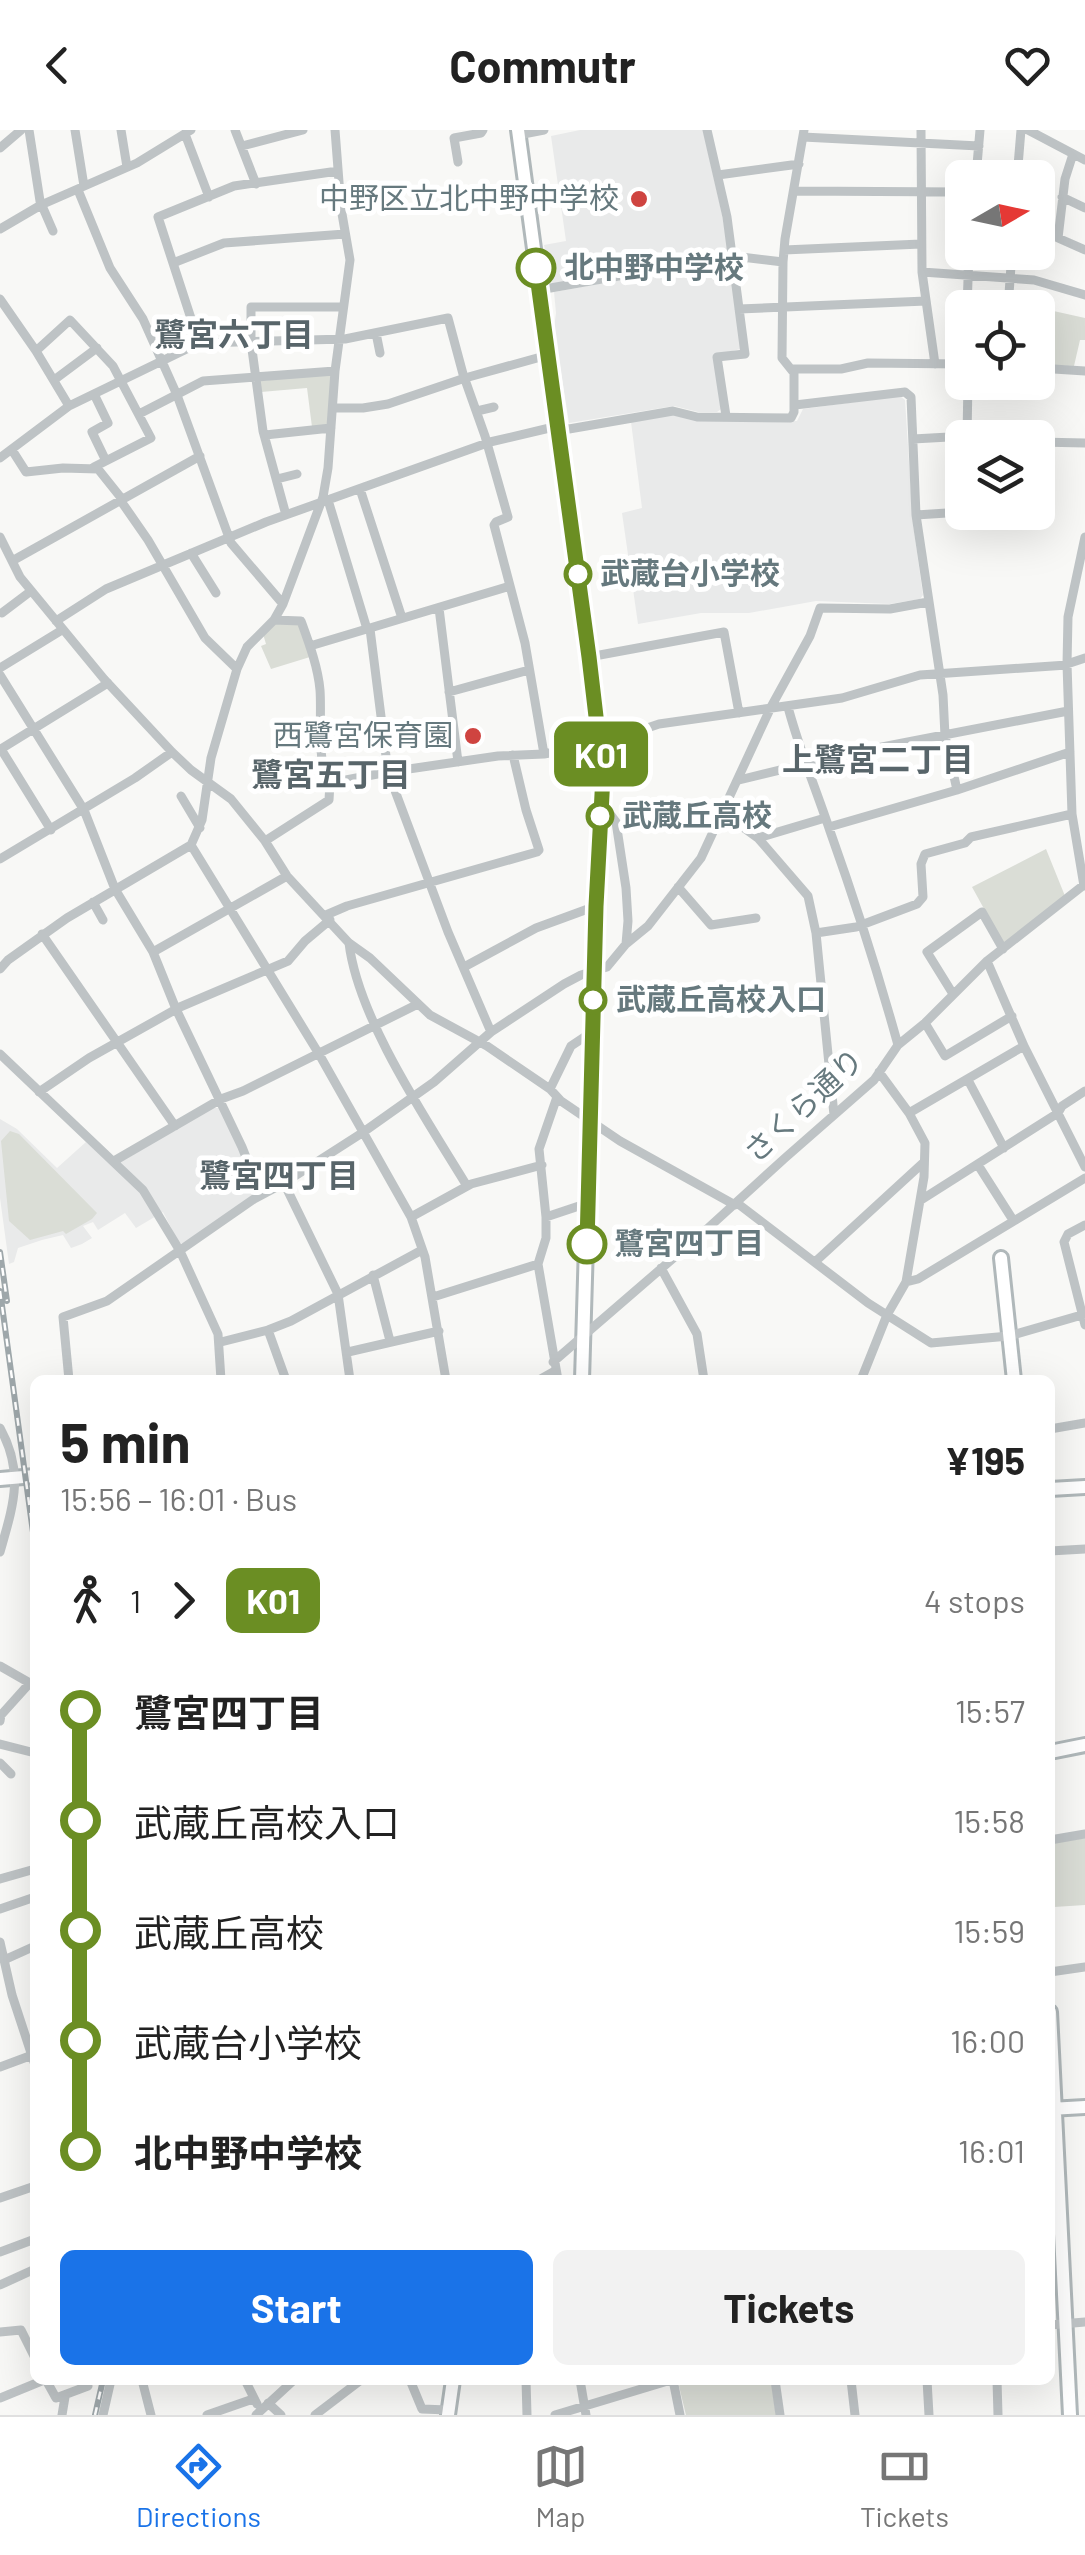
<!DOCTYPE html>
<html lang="en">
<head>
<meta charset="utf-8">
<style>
  body { margin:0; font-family:Barlow,"Noto Sans JP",sans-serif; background:#f2f2f2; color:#222; height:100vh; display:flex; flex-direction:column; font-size:38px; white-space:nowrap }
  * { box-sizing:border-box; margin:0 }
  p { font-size:32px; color:#767676 }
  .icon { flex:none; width:55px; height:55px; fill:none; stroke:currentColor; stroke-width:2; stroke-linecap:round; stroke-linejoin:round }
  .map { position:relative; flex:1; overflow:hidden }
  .side { position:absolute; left:30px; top:1245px; width:1025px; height:1010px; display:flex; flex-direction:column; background:#fff; border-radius:15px; box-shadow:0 10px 40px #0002 }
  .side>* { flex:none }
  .badge { padding:0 20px; border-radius:15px; font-size:35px; line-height:65px }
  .needle { width:65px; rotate:81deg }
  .fabs { position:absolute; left:945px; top:30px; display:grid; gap:20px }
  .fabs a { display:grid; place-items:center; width:110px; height:110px; border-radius:15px; background:#fff; box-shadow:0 10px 40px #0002; font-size:50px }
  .map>.badge { position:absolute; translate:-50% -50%; box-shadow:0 0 0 5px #fff }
  .legs { display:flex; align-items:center; gap:15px; height:110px; padding:0 30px; font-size:32px }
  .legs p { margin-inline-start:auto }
  .summary { display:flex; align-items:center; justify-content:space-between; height:170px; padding:0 30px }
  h1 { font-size:55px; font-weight:700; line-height:75px }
  .action { display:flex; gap:20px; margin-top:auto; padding:20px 30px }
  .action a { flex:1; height:115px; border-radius:15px; background:#1a73e8; color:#fff; font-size:40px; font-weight:700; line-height:115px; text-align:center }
  .action a+a { background:#f2f2f2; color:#222 }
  ul { padding:0 30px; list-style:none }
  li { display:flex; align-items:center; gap:35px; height:110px; font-size:38px }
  li i { display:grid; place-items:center; width:15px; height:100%; margin:0 12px; background:currentColor }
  li i::after { content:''; width:25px; height:25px; margin:-12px; border:8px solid; border-radius:50%; background:#fff }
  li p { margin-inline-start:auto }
  li:first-child i { background:linear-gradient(#0000 50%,currentColor 0) }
  li:last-child i { background:linear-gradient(currentColor 50%,#0000 0) }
  header { display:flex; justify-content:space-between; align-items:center; height:130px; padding:0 30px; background:#fff; font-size:45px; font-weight:700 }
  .menu { display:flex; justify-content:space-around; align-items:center; height:140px; border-top:2px solid #e0e0e0; background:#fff; font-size:28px; color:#767676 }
  .menu a { display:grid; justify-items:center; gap:5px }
  .menu .active { color:#1a73e8 }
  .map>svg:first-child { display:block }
  .built { fill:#e9eaea }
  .green { fill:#daddd6 }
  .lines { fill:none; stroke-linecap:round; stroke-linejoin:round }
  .secondary-casing { stroke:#b0b8ba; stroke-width:18 }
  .street { stroke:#bec3c5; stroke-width:9 }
  .secondary { stroke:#fff; stroke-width:12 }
  .rail-casing { stroke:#9ea7aa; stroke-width:6 }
  .rail { stroke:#fff; stroke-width:2.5; stroke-dasharray:8; stroke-linecap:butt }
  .line-1-casing { stroke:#fff; stroke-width:22 }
  .line-1 { stroke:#6b8e23; stroke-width:15 }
  .poi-dot { fill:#cf4440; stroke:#fff; stroke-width:4 }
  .stop-1-dot { fill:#fff; stroke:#6b8e23; stroke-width:5 }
  .labels { text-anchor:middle; stroke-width:10; stroke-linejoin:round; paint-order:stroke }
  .poi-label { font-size:30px; fill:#66797e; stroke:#fff; text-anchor:end }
  .stop-label { font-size:30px; font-weight:bold; fill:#66797e; stroke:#fff; text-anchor:start }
  .street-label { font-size:30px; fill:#66797e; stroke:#fff }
  .neighbourhood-label { font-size:32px; font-weight:bold; fill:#58656a; stroke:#fff }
</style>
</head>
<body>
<header><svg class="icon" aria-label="back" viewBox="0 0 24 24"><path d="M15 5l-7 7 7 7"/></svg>Commutr<svg class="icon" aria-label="heart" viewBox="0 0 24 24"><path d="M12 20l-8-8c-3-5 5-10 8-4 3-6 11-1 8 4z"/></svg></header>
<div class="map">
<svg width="1085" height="2285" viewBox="0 0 1085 2285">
  <rect width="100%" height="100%" fill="#f8f8f6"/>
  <path class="built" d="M580 0H703L723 89 728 121 726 124 552 155 544 115 566 111 551 6Z
    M727 131 729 133 741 219 714 225 721 279 717 282H698L674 276 569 293 554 198 556 183 554 162Z
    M900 266 905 270 913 394 923 465 920 469 890 474 816 471 749 483H701L638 494 622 383 642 378 631 292 672 285 696 290 797 291 803 279Z
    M212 978H219L240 1019 256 1065 185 1114 179 1113 163 1082 136 1098 125 1083 98 1100 93 1092 83 1096 92 1108 82 1114 71 1118 63 1105 42 1110 18 1118 14 1132 9 1134 0 1068V989L17 999 57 1038 86 1012 114 1036Z"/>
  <path class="green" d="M1031 176 1085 188V210H1080L1074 236 1038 235V178Z
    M331 244 329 295 312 297 307 258 261 262 259 251Z
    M275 493 300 495 310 527 271 539 261 516 266 514 263 504Z
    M1046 719 1065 766 1004 815 972 757Z
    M10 1001 19 1004 97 1083 92 1089 66 1104 63 1101 30 1110 9 1091 1 1011Z
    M1085 1708V1775L1054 1777 1051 1717 1054 1713Z
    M687 2250H771L776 2285H686L679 2256 681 2252Z"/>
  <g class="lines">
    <defs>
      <path id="secondary" d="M518 0 589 527 603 647 596 776 582 1250
        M1001 1128 1014 1250
        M0 1349 35 1346
        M1050 1359 1085 1357
        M1050 1622 1085 1615
        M1050 1882 1070 2285
        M1050 1979 1085 1977
        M448 2285 453 2250"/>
    </defs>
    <use href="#secondary" class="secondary-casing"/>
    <path class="street" d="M29 0 40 71 53 101
      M75 0 84 56
      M121 0 127 37
      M235 0 256 54
      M707 0 727 87 745 224 717 227 726 286
      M921 0 922 142 935 234
      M1028 0 1085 30
      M185 4 209 67
      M518 5 544 0
      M803 7 979 16
      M242 16 303 0
      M0 18 21 0
      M1073 24 1065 49 1058 108 1085 120
      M458 32 454 8 481 3 483 0
      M977 35 980 0
      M718 45 799 34
      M1017 48 1021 0
      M78 60 110 138 143 189 177 265 231 413 283 474
      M794 61 962 62
      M1062 67 1085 78
      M0 99 41 75 137 33 191 0
      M784 120 921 114
      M173 133 224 113 345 104
      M922 142 1034 150 1085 165
      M539 160 733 126 783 132
      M0 169 36 221 69 276
      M967 178 969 122
      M1008 178 1012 122
      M739 179 926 171
      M376 203 380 223
      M199 213 158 87 234 56 338 41
      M36 221 70 190 113 236 151 308 94 337
      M1038 238 1085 241
      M791 239H841L868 233 962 234
      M54 250 97 218
      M94 264 108 293 92 302 106 331
      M795 275 905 262 911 267 916 385 943 565 945 606 957 660
      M333 278H363L388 274 465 248 548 225
      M477 281 494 277
      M139 284 203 251 335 241
      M265 305 331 298
      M967 306 968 252
      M913 309 967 306 986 308
      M1038 312 1085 313
      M12 320 26 342 63 338 98 339 122 369 123 374 148 410 205 508 237 539
      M0 328 69 276 199 213 345 209 448 188 463 244 485 306 508 387 496 392 494 395 525 513 544 624
      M277 349 297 344
      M360 359 402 488
      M328 370 367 499
      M286 385 263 301 251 212V177H343
      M916 385 962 382
      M0 407 20 447 104 549 172 622 191 640 231 669 265 711 287 746 349 813 370 828 430 885 487 916 550 959 561 971 620 1011 735 1075
      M191 423 216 463
      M12 431 200 326
      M439 478 458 632
      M2 483 31 461
      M56 491 106 459 266 392 490 312 558 296 569 299 673 281 697 287 791 288 794 282V243L782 228 783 132 785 109 804 0
      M370 499 388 642 448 802 491 902
      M310 516 510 456
      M589 527 724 502 739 583
      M1067 534 1085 528
      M0 538 62 500
      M0 545 84 680 115 759 153 822 176 879 242 1017 261 1065
      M449 562 529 540
      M788 577C799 619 816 659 830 701 855 771 878 843 898 915
      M739 650 846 624 1068 581
      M330 653 388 642 498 626 544 624 600 614 659 594 842 568 920 545 1067 535
      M181 666 200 698
      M601 672 616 692 626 758 628 791 626 814
      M722 682 758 708 808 766 816 803 834 985
      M829 697 957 660 1070 622
      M51 700 1 619 108 553
      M758 708 825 688
      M265 711 329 670 330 653C316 635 322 584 320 560 318 537 309 513 301 491L274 490
      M191 715 319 924 411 1087 425 1127 446 1250
      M0 729 135 648 172 622
      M1084 756 1072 684 1067 534 1068 487 1085 407
      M678 757 711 795 756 788
      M93 772 103 790
      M326 785 347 776 537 722 539 720 526 680 513 625
      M816 803 856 797 917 774 923 767 921 734 925 724 965 713 971 707 1072 684
      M42 804 175 996
      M349 813C358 889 427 990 467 1056
      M153 822 287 746
      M987 831 1024 916 1085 1037
      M464 837 536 798 596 776
      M0 839 8 830 67 788 191 715 202 690 211 628 237 539 247 517 274 490 283 474 323 367 328 338 335 241 350 130 341 78 335 0
      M953 864 927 822 982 782 1003 819
      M925 893 945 926 1012 886
      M0 924 143 1060 180 1121 218 1204 221 1250
      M968 950 1004 1018
      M550 959 571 916 592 902
      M39 962 89 928 180 877 288 831 305 811 330 790
      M557 967 539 1019 546 1087V1108L538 1134 558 1250
      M909 983 1024 916
      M114 1031 221 969 243 961 418 874
      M978 1035 1013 1090
      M284 1053 338 1164 350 1250
      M921 1070 1058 983 1062 976 1085 961
      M737 1073 868 1173 931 1213 1009 1206 1085 1184
      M411 1087 471 1054 542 1035
      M546 1087 588 1073
      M1085 1095 1068 1104 1064 1112 1085 1195
      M816 1131 924 1032
      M661 1138 697 1204 704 1250
      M373 1145 390 1211
      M906 1152 918 1149 1085 1048
      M433 1167 538 1134
      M268 1200 286 1250
      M221 1212 268 1200 291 1191 422 1120
      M348 1222 439 1201
      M553 1232 707 1099 785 1028 874 950 898 915 925 893 987 831 1085 754
      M69 1250 63 1187 107 1171 254 1069 284 1053 362 1003 434 952 491 902 564 854 581 845 607 837 626 814 648 796 701 728 771 577 810 506 820 478 890 479 928 472
      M539 1250 555 1241
      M861 1250 887 1185 906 1152 924 1047 925 1013 909 983 879 942
      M0 1298C25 1343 13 1376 0 1422
      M1050 1299 1085 1293
      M1050 1421 1085 1419
      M0 1536 28 1552V1555L1 1585 0 1591
      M0 1614 35 1623
      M0 1633 11 1644
      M1050 1710 1085 1704
      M0 1749 35 1739
      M0 1779 35 1767
      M0 1812 12 1865 35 1935
      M4 1830 35 1816
      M1050 1842 1085 1837
      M0 1937 35 1924
      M0 2068 35 2056
      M0 2122 35 2109
      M0 2155 35 2139
      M1050 2195 1085 2192
      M0 2202 21 2200 35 2228
      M46 2250 56 2268 88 2256
      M142 2250 151 2285
      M245 2250 257 2274
      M410 2250 422 2279 448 2280
      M526 2250 527 2285
      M580 2250 586 2285
      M673 2250 680 2285
      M775 2250 780 2285
      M851 2250 855 2285
      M927 2250 929 2285
      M997 2250 998 2285
      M0 2268 44 2250
      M268 2273 281 2285
      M62 2285 65 2267
      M103 2285 111 2250
      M207 2285 253 2269
      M256 2285 294 2250
      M315 2285 361 2250
      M555 2285 671 2250"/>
    <use href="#secondary" class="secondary"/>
    <defs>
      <path id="rail" d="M0 1122 7 1171
        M0 1161 35 1417
        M95 2285 103 2250"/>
    </defs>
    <use href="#rail" class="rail-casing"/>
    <use href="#rail" class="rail"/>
  </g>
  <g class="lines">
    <defs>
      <path id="line-1" d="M536 138 589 527 603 646 596 776 587 1114"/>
    </defs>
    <use href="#line-1" class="line-1-casing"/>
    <use href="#line-1" class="line-1"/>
  </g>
  <g class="poi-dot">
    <circle cx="639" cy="69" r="10"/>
    <circle cx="473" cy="606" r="10"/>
  </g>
  <g class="stop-1-dot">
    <circle cx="536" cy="138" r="18"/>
    <circle cx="578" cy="444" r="12"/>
    <circle cx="600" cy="686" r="12"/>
    <circle cx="593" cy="870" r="12"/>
    <circle cx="587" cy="1114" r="18"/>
  </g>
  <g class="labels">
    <g class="poi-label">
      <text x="619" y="79">中野区立北中野中学校</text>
      <text x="453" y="616">西鷺宮保育園</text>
    </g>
    <g class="stop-label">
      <text x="564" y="148">北中野中学校</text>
      <text x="600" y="454">武蔵台小学校</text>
      <text x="622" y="696">武蔵丘高校</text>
      <text x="616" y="880">武蔵丘高校入口</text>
      <text x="614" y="1124">鷺宮四丁目</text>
    </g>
    <g class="street-label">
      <text transform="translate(804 976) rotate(-43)" y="10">さくら通り</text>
    </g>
    <g class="neighbourhood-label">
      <text x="234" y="216">鷺宮六丁目</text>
      <text x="878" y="641">上鷺宮二丁目</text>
      <text x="331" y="656">鷺宮五丁目</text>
      <text x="279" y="1057">鷺宮四丁目</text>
    </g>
  </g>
</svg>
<div class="fabs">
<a><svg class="needle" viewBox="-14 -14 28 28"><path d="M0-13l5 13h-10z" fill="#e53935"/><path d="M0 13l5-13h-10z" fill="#767676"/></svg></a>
<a><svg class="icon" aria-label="locate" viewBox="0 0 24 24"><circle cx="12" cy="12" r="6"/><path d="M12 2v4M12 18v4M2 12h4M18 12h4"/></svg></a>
<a><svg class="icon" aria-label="layers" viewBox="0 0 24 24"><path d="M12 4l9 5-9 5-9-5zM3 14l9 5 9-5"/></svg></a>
</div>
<b class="badge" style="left:601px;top:624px;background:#6b8e23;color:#fff">K01</b>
<section class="side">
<div class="summary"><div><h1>5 min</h1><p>15:56 – 16:01 · Bus</p></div><b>¥195</b></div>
<div class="legs"><svg class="icon" aria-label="walk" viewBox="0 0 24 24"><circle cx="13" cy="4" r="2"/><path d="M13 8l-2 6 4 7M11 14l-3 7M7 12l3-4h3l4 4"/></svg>1<svg class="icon" aria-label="forward" viewBox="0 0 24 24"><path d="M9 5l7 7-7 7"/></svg><b class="badge" style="background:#6b8e23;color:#fff">K01</b><p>4 stops</p></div>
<ul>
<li><i style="color:#6b8e23"></i><b>鷺宮四丁目</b><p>15:57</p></li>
<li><i style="color:#6b8e23"></i><span>武蔵丘高校入口</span><p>15:58</p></li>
<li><i style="color:#6b8e23"></i><span>武蔵丘高校</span><p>15:59</p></li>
<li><i style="color:#6b8e23"></i><span>武蔵台小学校</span><p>16:00</p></li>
<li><i style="color:#6b8e23"></i><b>北中野中学校</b><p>16:01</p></li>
</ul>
<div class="action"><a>Start</a><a>Tickets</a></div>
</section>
</div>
<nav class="menu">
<a class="active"><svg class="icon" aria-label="directions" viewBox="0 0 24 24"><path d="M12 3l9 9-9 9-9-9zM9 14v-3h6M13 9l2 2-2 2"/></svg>Directions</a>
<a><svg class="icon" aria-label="map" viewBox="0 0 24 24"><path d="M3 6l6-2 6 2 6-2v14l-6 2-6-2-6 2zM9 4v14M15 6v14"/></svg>Map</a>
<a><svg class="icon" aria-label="tickets" viewBox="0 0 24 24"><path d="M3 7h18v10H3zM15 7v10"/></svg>Tickets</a>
</nav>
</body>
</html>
